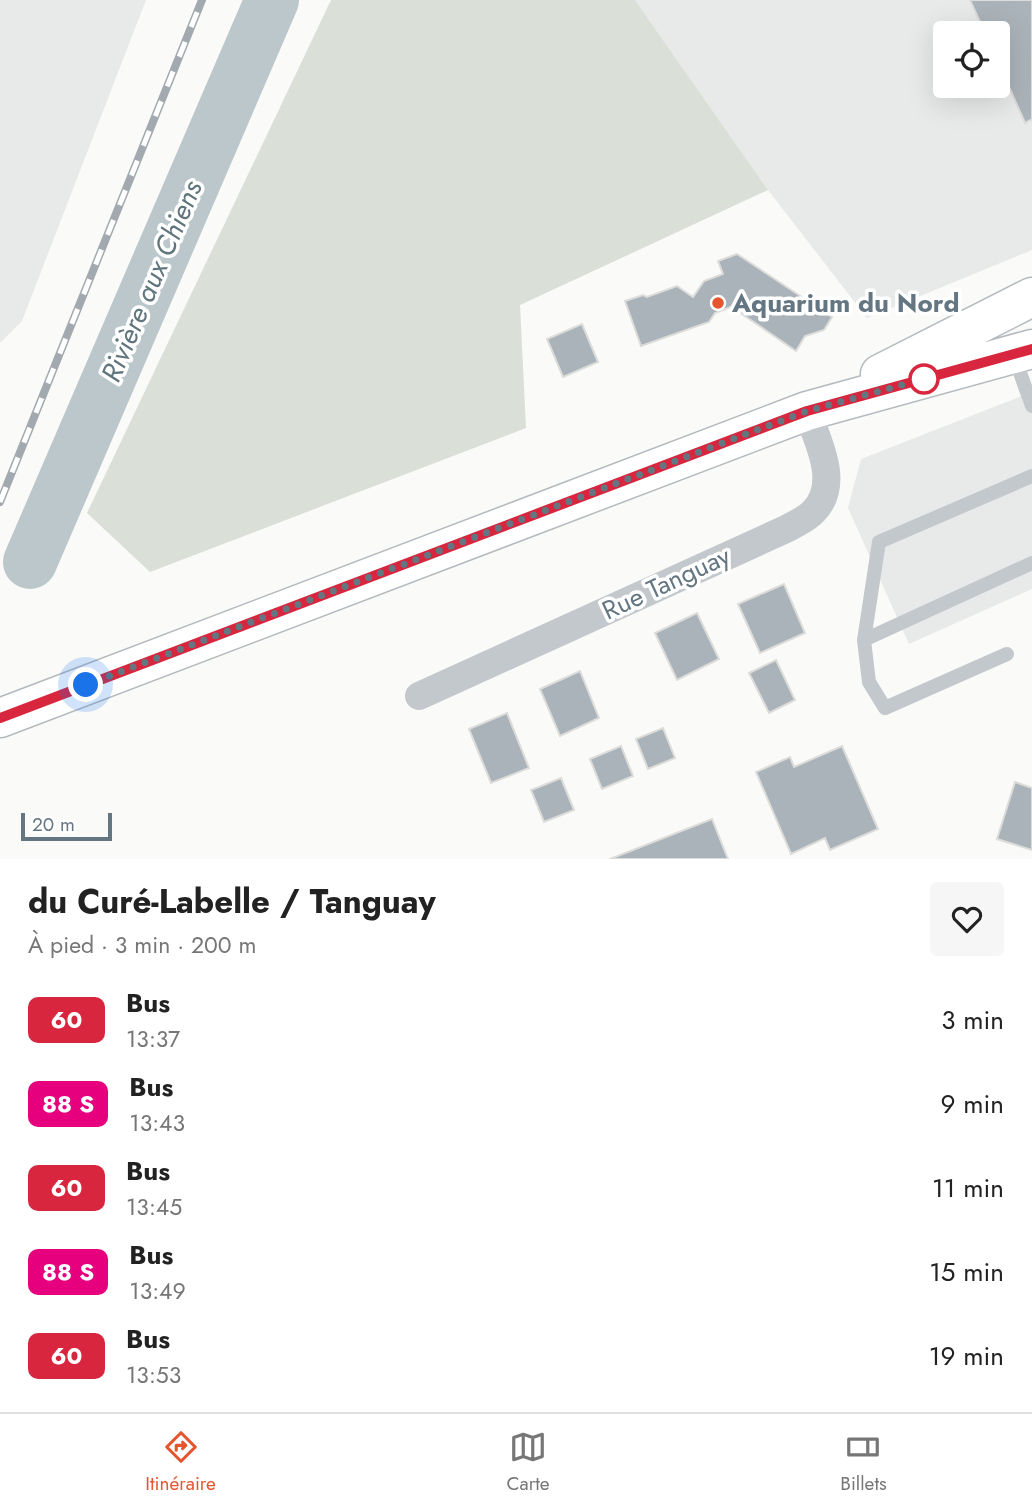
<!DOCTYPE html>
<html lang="fr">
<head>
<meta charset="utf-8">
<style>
  body { margin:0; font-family:Jost,sans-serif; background:#f6f6f6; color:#222; height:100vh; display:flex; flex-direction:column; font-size:26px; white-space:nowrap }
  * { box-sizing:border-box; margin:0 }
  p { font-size:23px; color:#767676 }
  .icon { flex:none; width:38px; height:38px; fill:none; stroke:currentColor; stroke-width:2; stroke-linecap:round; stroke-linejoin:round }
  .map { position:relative; height:859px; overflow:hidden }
  .side { display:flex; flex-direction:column; background:#fff; flex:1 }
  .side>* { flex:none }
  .badge { padding:0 14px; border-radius:10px; font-size:24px; line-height:46px }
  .fabs { position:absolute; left:933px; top:21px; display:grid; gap:14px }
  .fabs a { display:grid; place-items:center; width:77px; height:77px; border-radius:7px; background:#fff; box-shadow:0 7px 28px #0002; font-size:35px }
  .scale { position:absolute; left:21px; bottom:18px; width:91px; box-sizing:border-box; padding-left:7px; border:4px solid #657683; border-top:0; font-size:19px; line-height:24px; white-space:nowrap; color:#657683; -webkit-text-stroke:5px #fff; paint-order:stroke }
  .you { position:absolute; width:35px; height:35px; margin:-18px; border:5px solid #fff; border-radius:50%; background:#1a73e8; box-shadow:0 0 0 10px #1a73e833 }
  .map>.badge { position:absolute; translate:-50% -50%; box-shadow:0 0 0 4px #fff }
  .round { display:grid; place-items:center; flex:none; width:74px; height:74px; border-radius:7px; background:#f6f6f6 }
  .summary { display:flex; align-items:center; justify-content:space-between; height:119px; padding:0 28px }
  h1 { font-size:33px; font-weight:700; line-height:52px }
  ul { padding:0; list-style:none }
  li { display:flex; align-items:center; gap:21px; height:84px; padding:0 28px }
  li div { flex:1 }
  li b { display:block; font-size:26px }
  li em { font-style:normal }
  li .badge { min-width:77px; font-weight:700; text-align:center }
  .dock { display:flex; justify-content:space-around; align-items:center; height:98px; border-top:2px solid #e0e0e0; background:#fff; font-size:19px; color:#767676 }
  .dock a { display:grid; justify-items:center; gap:4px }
  .dock .on { color:#e4572e }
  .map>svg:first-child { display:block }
  .built { fill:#e8e9e9; fill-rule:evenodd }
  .green { fill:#dadfd7 }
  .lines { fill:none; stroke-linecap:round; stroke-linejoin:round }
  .river { stroke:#bbc7cb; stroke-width:54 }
  .building { fill:#aab3b9; stroke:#dcdcda; stroke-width:2 }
  .primary-casing { stroke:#b5babe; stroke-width:41 }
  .lane { stroke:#c3c8cc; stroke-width:14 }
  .street { stroke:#c3c8cc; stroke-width:28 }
  .primary { stroke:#fff; stroke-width:38 }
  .rail-casing { stroke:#a2aab0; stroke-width:8 }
  .rail { stroke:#fff; stroke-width:5; stroke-dasharray:16; stroke-linecap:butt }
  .line-casing { stroke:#fff; stroke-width:16 }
  .line { stroke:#d7263d; stroke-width:10 }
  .walk { stroke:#657683; stroke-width:7; stroke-dasharray:0 12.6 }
  .poi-dot { fill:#e4572e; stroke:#fff; stroke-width:2.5 }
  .stop-dot { fill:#fff; stroke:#d7263d; stroke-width:3.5 }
  .labels { text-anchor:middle; stroke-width:7; stroke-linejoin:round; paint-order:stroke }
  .poi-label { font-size:26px; font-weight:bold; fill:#657683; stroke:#fff; text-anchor:start }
  .street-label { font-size:26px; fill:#657683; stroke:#fff }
  .water-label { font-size:28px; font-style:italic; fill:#60757c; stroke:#fff }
</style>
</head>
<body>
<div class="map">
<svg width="1032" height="859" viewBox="0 0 1032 859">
  <rect width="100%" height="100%" fill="#fafaf8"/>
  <path class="built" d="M0 0H146L22 321 0 343Z
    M635 0H1032V250L867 318 768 190ZM945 33H998V86H945Z
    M1032 392V589L909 644 848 508 861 459Z"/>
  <path class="green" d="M331 0H635L768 190 520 305 526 428 150 572 87 513Z"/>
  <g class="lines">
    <path class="river" d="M30 562 272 0"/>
  </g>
  <path class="building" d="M970 0H1032V119L1025 123 998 62V33H985Z
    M737 254 832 317 824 330 805 336 796 351 742 314 738 304 715 313 709 322 641 346 625 301 643 295 647 297 677 286 693 297 704 281 723 274 718 261Z
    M582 324 598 362 563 377 547 339Z
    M784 584 805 633 760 653 738 604Z
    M697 613 719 659 677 680 655 633Z
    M776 660 795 700 769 713 749 673Z
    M580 671 599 718 560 736 540 689Z
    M507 713 529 768 491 783 469 729Z
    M663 728 675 758 648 769 636 739Z
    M621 746 633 776 602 789 590 759Z
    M842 746 878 829 830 850 825 838 791 854 756 772 790 757 794 767Z
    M561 778 574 810 544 822 531 790Z
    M1015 782 1032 788V850L997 839Z
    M712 819 728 859H610Z"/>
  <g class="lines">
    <defs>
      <path id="primary" d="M880 374 1032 297
        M0 718 807 411 1032 349"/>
    </defs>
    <use href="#primary" class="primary-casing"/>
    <path class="lane" d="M1014 356 1032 406
      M864 640 879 542 1032 476
      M1007 654 885 708 869 682 864 640 1032 563"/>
    <path class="street" d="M419 696 786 529C795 524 807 519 814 511 841 483 817 440 807 411"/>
    <use href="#primary" class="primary"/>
    <defs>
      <path id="rail" d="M0 502 202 0"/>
    </defs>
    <use href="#rail" class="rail-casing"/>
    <use href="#rail" class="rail"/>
  </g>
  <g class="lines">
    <defs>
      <path id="line" d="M0 718 807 411 1032 349"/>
    </defs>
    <use href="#line" class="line-casing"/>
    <use href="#line" class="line"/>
    <path class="walk" d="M86 685 807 411 924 379"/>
  </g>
  <circle class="poi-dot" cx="718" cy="303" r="7"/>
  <circle class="stop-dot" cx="924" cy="379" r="14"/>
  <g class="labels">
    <g class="poi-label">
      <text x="732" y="312">Aquarium du Nord</text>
    </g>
    <g class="street-label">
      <text transform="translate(666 583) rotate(-25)" y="9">Rue Tanguay</text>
    </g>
    <g class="water-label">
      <text transform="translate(151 281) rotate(-67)" y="10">Rivière aux Chiens</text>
    </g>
  </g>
</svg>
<div class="fabs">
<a><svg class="icon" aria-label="locate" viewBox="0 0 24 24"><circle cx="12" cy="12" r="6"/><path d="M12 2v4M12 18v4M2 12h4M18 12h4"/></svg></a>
</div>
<div class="scale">20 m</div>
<div class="you" style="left:86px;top:685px"></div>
</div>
<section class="side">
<div class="summary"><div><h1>du Curé-Labelle / Tanguay</h1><p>À pied · 3 min · 200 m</p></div><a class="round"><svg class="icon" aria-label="heart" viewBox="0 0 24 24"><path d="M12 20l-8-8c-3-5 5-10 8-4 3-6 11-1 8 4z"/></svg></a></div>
<ul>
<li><span class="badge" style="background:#d7263d;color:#fff">60</span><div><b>Bus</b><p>13:37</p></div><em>3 min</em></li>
<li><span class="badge" style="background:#e6007e;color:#fff">88 S</span><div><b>Bus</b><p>13:43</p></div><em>9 min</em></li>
<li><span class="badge" style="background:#d7263d;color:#fff">60</span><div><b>Bus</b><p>13:45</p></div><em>11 min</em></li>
<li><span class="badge" style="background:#e6007e;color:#fff">88 S</span><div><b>Bus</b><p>13:49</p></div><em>15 min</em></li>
<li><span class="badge" style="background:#d7263d;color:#fff">60</span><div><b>Bus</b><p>13:53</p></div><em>19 min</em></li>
</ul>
</section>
<nav class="dock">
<a class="on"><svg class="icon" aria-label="directions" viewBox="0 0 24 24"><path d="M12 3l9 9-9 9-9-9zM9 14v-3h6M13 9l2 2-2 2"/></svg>Itinéraire</a>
<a><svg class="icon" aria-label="map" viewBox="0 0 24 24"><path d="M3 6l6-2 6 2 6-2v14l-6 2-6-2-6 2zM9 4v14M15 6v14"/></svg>Carte</a>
<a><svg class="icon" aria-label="tickets" viewBox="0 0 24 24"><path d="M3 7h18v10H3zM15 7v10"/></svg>Billets</a>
</nav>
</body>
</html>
